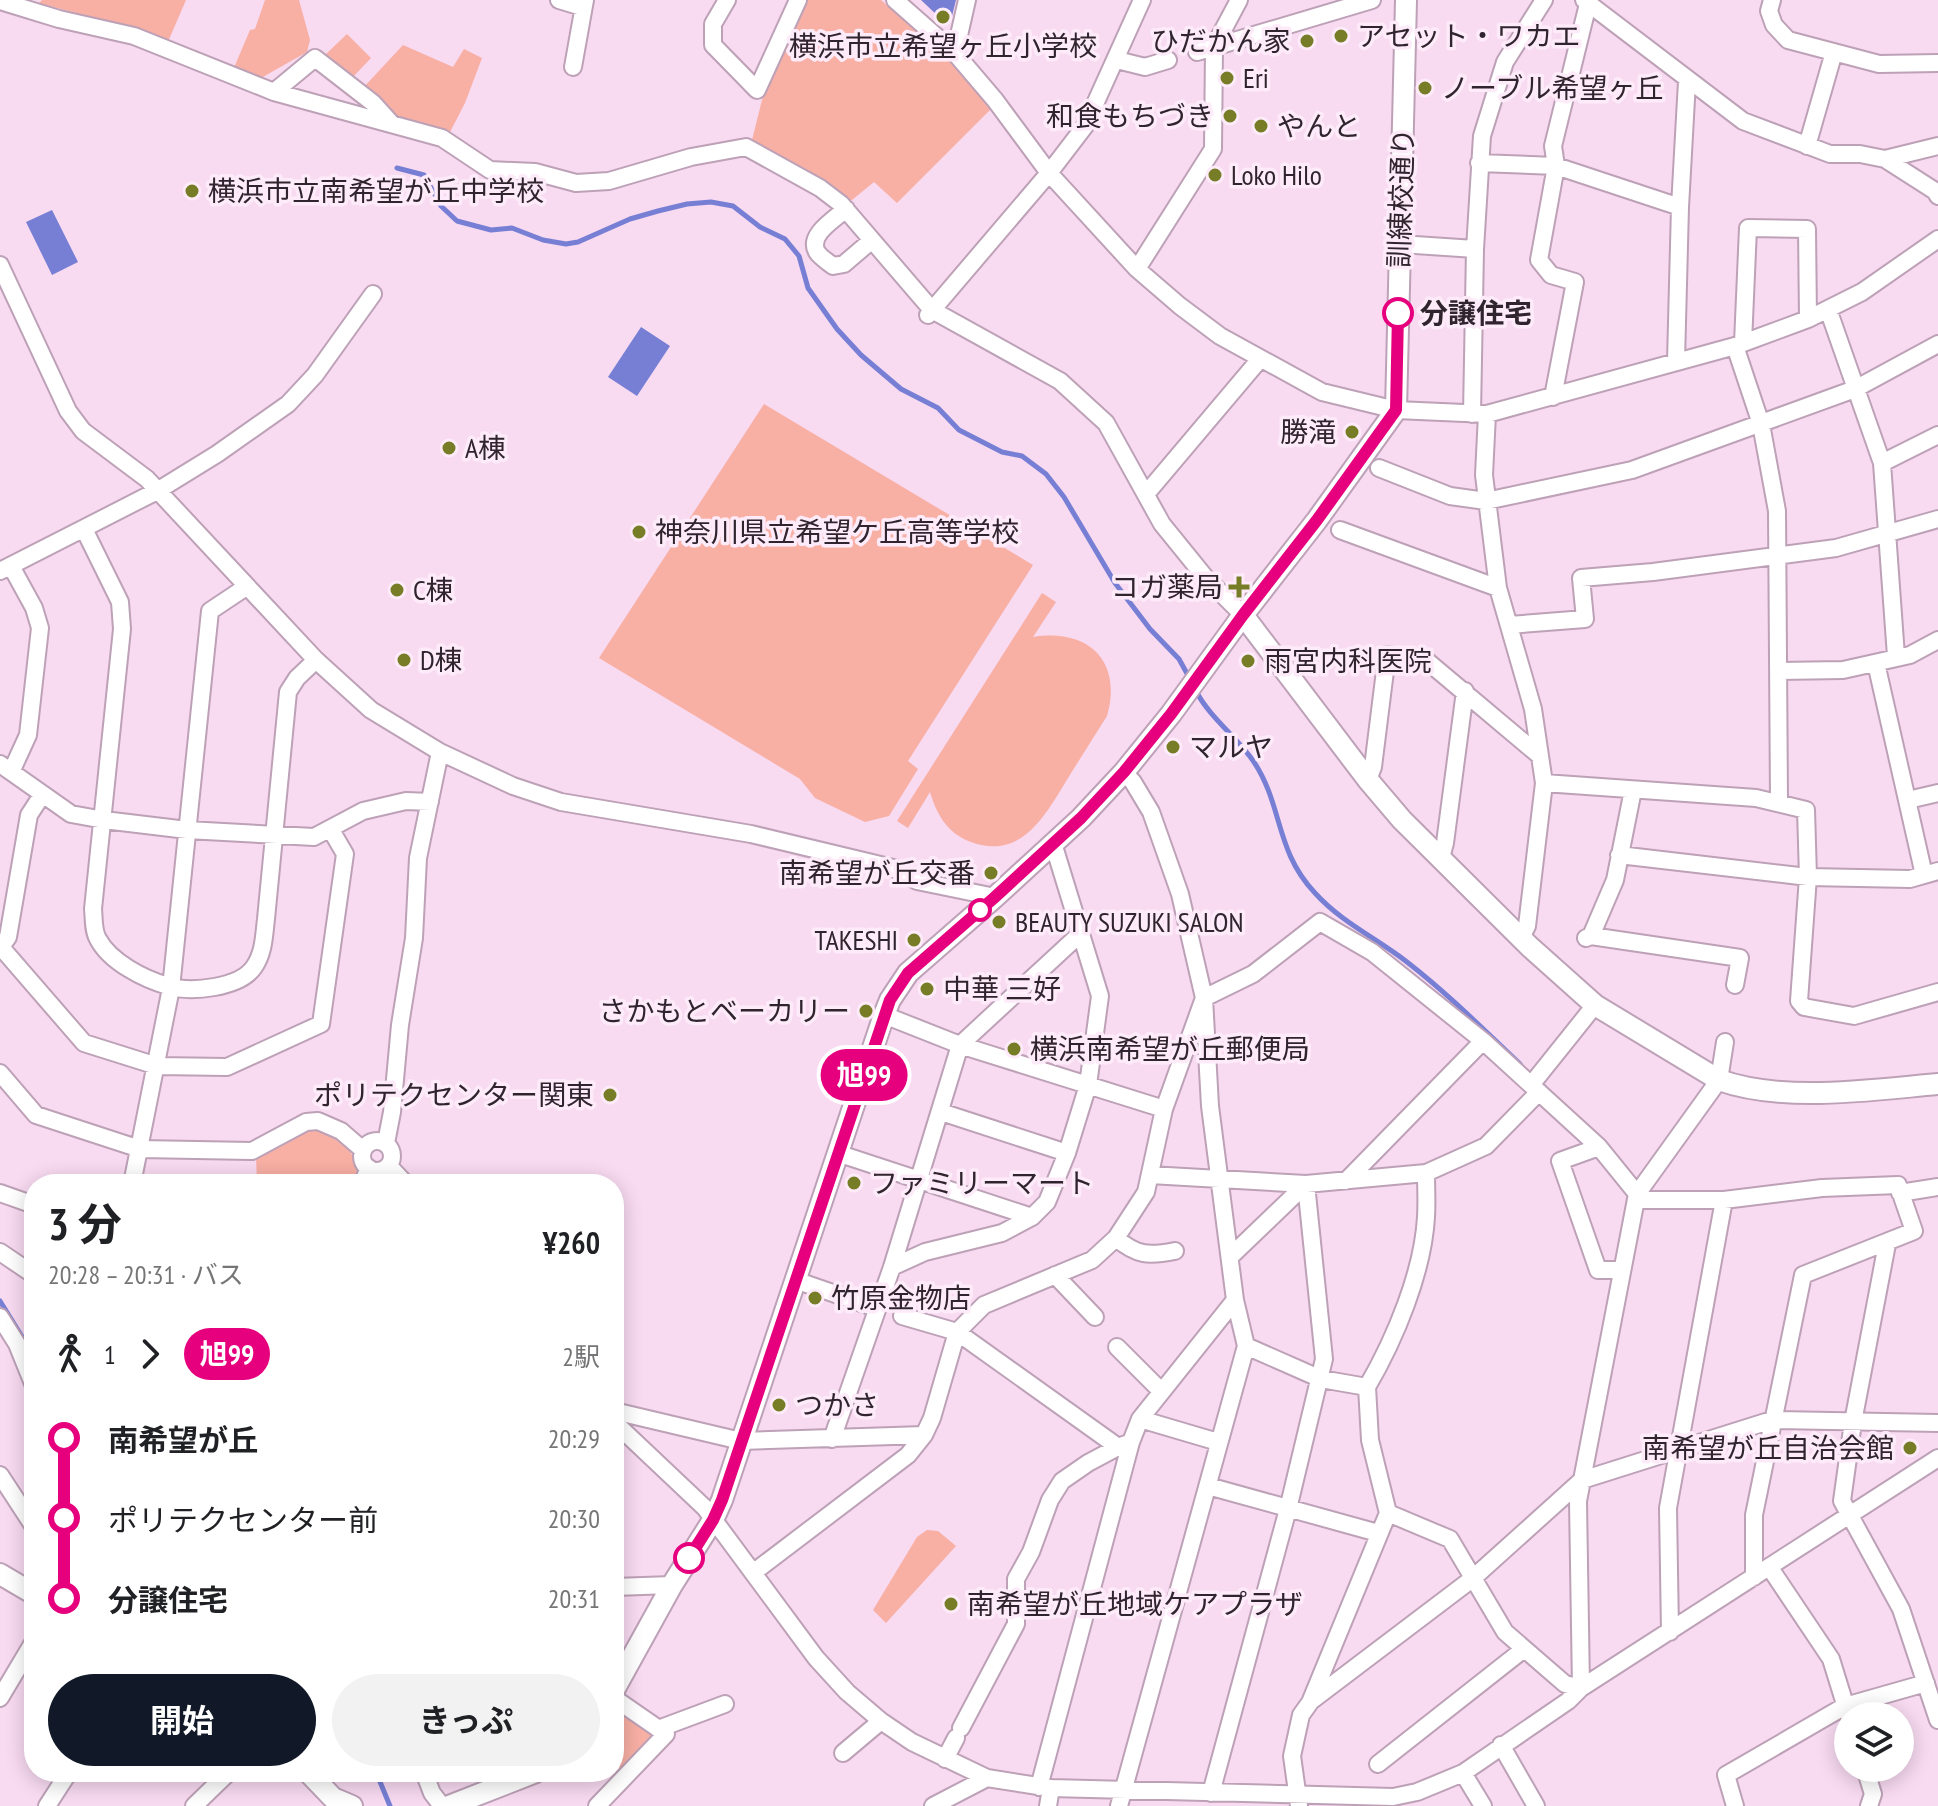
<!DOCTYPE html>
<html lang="ja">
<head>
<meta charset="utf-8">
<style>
  body { margin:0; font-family:"PT Sans Narrow","Noto Sans JP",sans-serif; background:#f2f2f2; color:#202124; height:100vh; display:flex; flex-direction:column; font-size:30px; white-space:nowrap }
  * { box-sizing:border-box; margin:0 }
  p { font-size:26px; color:#757577 }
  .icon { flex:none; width:44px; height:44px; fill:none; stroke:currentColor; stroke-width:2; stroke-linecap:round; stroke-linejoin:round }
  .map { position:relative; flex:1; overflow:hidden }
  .sheet { position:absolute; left:24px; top:1174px; width:600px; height:608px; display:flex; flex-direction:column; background:#fff; border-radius:32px; box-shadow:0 4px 20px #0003 }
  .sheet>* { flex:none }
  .badge { padding:0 16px; border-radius:26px; font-size:28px; line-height:52px }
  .controls { position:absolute; left:1834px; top:1702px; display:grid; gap:16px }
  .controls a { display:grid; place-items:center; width:80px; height:80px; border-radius:50%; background:#fff; box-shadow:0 4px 20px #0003; font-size:40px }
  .map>.badge { position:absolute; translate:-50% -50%; box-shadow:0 0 0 4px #fff }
  .legs { display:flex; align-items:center; gap:12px; height:88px; padding:0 24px; font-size:26px }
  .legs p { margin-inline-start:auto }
  .head { display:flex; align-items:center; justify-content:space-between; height:136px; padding:0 24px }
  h1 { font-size:44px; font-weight:700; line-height:60px }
  .action { display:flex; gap:16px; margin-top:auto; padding:16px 24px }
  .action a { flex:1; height:92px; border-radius:48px; background:#111827; color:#fff; font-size:32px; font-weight:700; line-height:92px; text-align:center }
  .action a+a { background:#f2f2f2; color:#202124 }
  ul { padding:0 24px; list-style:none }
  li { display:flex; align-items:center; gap:28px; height:80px; font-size:30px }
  li i { display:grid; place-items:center; width:12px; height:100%; margin:0 10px; background:currentColor }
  li i::after { content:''; width:20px; height:20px; margin:-10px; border:6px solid; border-radius:50%; background:#fff }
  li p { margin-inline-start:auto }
  li:first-child i { background:linear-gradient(#0000 50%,currentColor 0) }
  li:last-child i { background:linear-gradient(currentColor 50%,#0000 0) }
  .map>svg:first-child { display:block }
  .green { fill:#f8afa4 }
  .water { fill:#777fd5 }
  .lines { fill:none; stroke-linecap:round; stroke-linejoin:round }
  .stream { stroke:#777fd5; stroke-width:5 }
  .minor-casing { stroke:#bda1b7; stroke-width:20 }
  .tertiary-casing { stroke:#bda1b7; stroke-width:24 }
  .minor { stroke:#fff; stroke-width:16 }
  .tertiary { stroke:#fff; stroke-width:20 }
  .line-1-casing { stroke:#fff; stroke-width:18 }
  .line-1 { stroke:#e6007e; stroke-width:12 }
  .poi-dot { fill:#777c26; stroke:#feebf9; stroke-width:3 }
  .stop-1-dot { fill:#fff; stroke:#e6007e; stroke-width:4 }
  .labels { text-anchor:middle; stroke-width:7; stroke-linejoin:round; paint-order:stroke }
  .poi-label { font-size:28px; fill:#30252e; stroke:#feebf9; text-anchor:start }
  .street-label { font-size:28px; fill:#30252e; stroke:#feebf9 }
  .stop-label { font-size:28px; font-weight:bold; fill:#30252e; stroke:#feebf9; text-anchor:start }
</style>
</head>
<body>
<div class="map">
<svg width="1938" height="1806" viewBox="0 0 1938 1806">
  <rect width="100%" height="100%" fill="#f8daf1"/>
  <path class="green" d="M42 0H186L167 44 116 24 39 3Z
    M265 0H299L310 40 307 52 261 78 233 70 250 30 255 29Z
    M807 0H881L951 60 993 107 897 203 874 182 847 204 789 161 751 144 762 100Z
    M347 34 371 58 353 77 326 54Z
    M403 45 453 67 464 49 482 58 465 103 449 134 387 115 363 88Z
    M764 404 1033 565 908 761 918 769 889 816 865 822 815 798 800 779 599 658Z
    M1042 593 1056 602 1033 637C1087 628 1123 660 1107 716 1094 737 1081 757 1068 778 1046 814 1022 861 971 842 947 833 937 815 930 792L908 828 897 821Z
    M312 1129C337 1133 366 1156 354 1184H257L256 1156Z
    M927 1530 938 1531 956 1546 886 1623 873 1610 917 1537Z
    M622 1710 654 1733 653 1740 625 1771 614 1764V1711Z"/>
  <path class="water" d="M921 0H956L951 20 939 17Z
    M52 210 78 262 52 275 26 222Z
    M641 327 670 346 637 396 608 377Z"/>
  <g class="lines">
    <path class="stream" d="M397 168 424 175 441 206 457 221 491 230 512 228 543 240 566 244 578 242 630 219 658 211 687 204 711 202 733 206 760 227 785 239 799 256 808 288 837 329 861 355 901 389 938 408 959 430 1002 452 1022 456 1046 474 1064 497 1115 583 1150 629 1179 659 1190 679
      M1196 691C1210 718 1237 737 1254 762 1283 806 1275 851 1315 893 1341 922 1376 938 1407 962 1447 993 1483 1029 1520 1064
      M0 1301 34 1356
      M376 1772 390 1806"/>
    <defs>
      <path id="minor" d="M559 0 582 7
        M727 0 713 24V45L757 90 798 0
        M895 0 955 53 995 100 1049 173 1137 269 1180 306 1220 336 1322 392 1396 410 1487 414 1735 346 1808 319 1862 292 1938 239
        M1584 0 1743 121 1830 154H1860L1885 159 1935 191 1938 196
        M1772 0 1769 11 1774 25 1788 40 1879 64 1938 63
        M0 1 59 19 134 36 274 92 442 138 490 170 535 172 576 183 609 181 691 157 746 147 820 188 841 204 932 310 1060 381 1106 423 1162 524 1205 577 1243 615
        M1197 52 1372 0
        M955 53 967 0
        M1117 60 1145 67 1168 60
        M573 67 585 0
        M274 92 315 58 373 103 392 124
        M1807 146 1834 52
        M1885 159 1938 146
        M1479 163 1556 166 1680 207
        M846 209C835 219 807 235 817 252 820 257 828 262 833 266L844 264 872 240
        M1400 244 1475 249
        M0 265 68 411 83 431 147 479 316 660 371 710 440 752 513 786 561 802 751 834 893 868 917 881 995 897
        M1137 269 1213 149 1214 47 1239 0
        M1828 309 1882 463 1896 656
        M928 315 1049 173 1085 126 1142 0
        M1743 343 1748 228 1807 229 1808 319
        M1735 346 1761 424 1777 511 1779 802
        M1676 361 1680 207 1687 81
        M1553 397 1575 282 1551 275 1539 260 1556 166 1553 146 1588 4
        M1472 414 1475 249 1482 136 1505 62 1544 0
        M1487 414 1484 475 1498 588 1533 709 1544 783 1527 926 1521 938
        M1882 463 1938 435
        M1379 468 1450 496 1486 501 1632 470 1855 389 1938 344
        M1146 494 1260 359
        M84 529 120 602 122 629 93 909C94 918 93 931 98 939 110 962 144 979 168 986 191 993 240 988 254 967 264 953 264 935 266 919L288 692 297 678 316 660
        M1340 530 1498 588
        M11 566 34 608 40 628 28 735 12 770
        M0 571 157 491 217 454 288 404 315 375 373 294
        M1509 625 1585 619 1581 578 1653 572 1836 548 1938 519
        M1876 663 1924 875
        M1779 671 1843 670 1910 655 1938 640
        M0 764 71 814 104 820 187 830 314 837 363 811 406 801 430 802
        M1368 780 1373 767 1387 655 1427 661 1540 756
        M1544 783 1756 798 1806 810 1808 877 1799 1001 1804 1007 1854 1016 1938 992
        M1908 800 1938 793
        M1619 855 1808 877 1910 879 1938 871
        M1441 858 1445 843 1465 691
        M1591 936 1615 880 1633 790
        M1586 938 1591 936 1740 958 1735 985
        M0 946 84 1043 157 1066 227 1067 321 1024 345 854 331 830
        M0 948 8 937 29 815 42 795
        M884 1015 960 1045 1164 1109
        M0 1073 36 1115 140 1149 252 1151 306 1122 318 1121 341 1131 363 1150
        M1531 1085 1595 1005
        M941 1112 1067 1153
        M362 1156a15 15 0 1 1 30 0a15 15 0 1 1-30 0Z
        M386 1143 392 1112 400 1025 414 938 418 858 440 752
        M1599 1147 1560 1161 1598 1270H1622
        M837 1153 1032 1217
        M389 1166 406 1184
        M1150 1175 1306 1184 1426 1173 1486 1146 1539 1092
        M1346 1181 1483 1041
        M132 1184 171 988 210 611 246 587
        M362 1184 369 1168
        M0 1193 34 1205
        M1900 1193 1938 1187
        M1116 1238C1137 1256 1149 1256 1175 1251
        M1887 1244 1853 1422 1842 1501 1901 1609 1938 1720
        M0 1252 34 1275
        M1230 1257 1306 1184
        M892 1267 925 1252 1002 1233 1032 1217 1047 1202 1067 1153 1088 1085 1100 996 1053 843
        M1055 1275 1095 1317
        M795 1280 876 1308
        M902 1316 957 1332 1118 1447 1126 1444
        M0 1317 17 1344 34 1386
        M1246 1346 1321 1379 1367 1387C1395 1339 1423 1272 1426 1217 1427 1202 1426 1187 1426 1173
        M1117 1347 1161 1391
        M614 1411 741 1441 924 1435
        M1140 1419 1218 1442
        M614 1422 705 1508 816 1658 847 1692 881 1721 912 1742 987 1778 1051 1788 1393 1797 1417 1792 1463 1773 1568 1701 1581 1688 1938 1458
        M832 1439 892 1267 960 1045 1080 934
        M0 1475 34 1527
        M1208 1486 1378 1533
        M1388 1513 1450 1539 1505 1632 1565 1684 1581 1688 1578 1501 1637 1194 1719 1080 1725 1042
        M1770 1568 1831 1659 1848 1714
        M754 1572 908 1455 924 1435 932 1418 957 1332 984 1305 1092 1260 1116 1238 1146 1192 1164 1109 1204 998 1253 974 1320 922 1372 952 1483 1041 1599 1147 1642 1200H1724L1822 1188 1898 1185 1914 1231 1803 1275 1754 1515V1577
        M614 1587 672 1585
        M1670 1632 1668 1508 1724 1200
        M0 1698 34 1641
        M1311 1700 1388 1513 1370 1440 1367 1387
        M961 1728 1016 1624V1579L1031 1552 1050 1500 1062 1481 1088 1463 1118 1447
        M658 1729 725 1704
        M1501 1745 1536 1806
        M843 1753 881 1721
        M945 1759 956 1738
        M1378 1764 1524 1649
        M1865 1768 1873 1794 1869 1806
        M424 1772 432 1793 442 1806
        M1463 1773 1483 1806
        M1039 1787 1131 1442 1140 1419 1235 1300
        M1211 1793 1288 1509 1324 1359 1306 1184
        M47 1806 69 1772
        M194 1806 229 1772
        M597 1806 666 1734 614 1698
        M933 1806 987 1778
        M1048 1806 1051 1788
        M1119 1806 1246 1346 1235 1300 1210 1106 1204 998 1180 894 1151 812 1133 782 1124 772
        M1299 1806 1292 1756 1301 1715 1311 1701 1472 1579 1582 1480 1772 1420 1938 1423
        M1735 1806 1726 1775 1845 1706 1926 1683"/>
      <path id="tertiary" d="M1243 615 1368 780 1402 820 1530 947 1595 1005 1719 1080C1784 1103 1870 1090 1938 1084
        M0 1574 34 1594
        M614 1690 672 1585 713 1520 722 1500 884 1015 890 1000 908 973 995 897 1081 818 1124 772 1171 714 1243 615 1317 520 1396 410 1406 0
        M308 1772 333 1798 352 1806
        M449 1806 536 1772"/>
    </defs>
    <use href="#minor" class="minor-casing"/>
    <use href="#tertiary" class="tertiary-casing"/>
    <use href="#minor" class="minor"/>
    <use href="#tertiary" class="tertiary"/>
  </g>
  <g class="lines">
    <defs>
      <path id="line-1" d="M689 1558 713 1520 722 1500 890 1000 908 973 995 897 1081 818 1124 772 1171 714 1243 615 1317 520 1396 410 1398 313"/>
    </defs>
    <use href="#line-1" class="line-1-casing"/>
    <use href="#line-1" class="line-1"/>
  </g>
  <g class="poi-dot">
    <circle cx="943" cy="17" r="8"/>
    <circle cx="1341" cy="36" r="8"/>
    <circle cx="1307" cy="41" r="8"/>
    <circle cx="1227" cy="78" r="8"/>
    <circle cx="1425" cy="88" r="8"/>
    <circle cx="1230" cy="116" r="8"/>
    <circle cx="1261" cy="126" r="8"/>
    <circle cx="1215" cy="175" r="8"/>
    <circle cx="192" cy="191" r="8"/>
    <circle cx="1352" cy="432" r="8"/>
    <circle cx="449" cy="448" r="8"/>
    <circle cx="639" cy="532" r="8"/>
    <path d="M1235 575h8v8h8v8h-8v8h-8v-8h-8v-8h8z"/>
    <circle cx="397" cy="590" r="8"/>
    <circle cx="404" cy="660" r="8"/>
    <circle cx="1248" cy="661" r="8"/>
    <circle cx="1173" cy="747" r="8"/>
    <circle cx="991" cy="873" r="8"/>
    <circle cx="999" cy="922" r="8"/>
    <circle cx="914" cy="940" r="8"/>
    <circle cx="927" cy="989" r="8"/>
    <circle cx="866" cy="1011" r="8"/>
    <circle cx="1014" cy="1049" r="8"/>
    <circle cx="610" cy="1095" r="8"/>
    <circle cx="854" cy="1183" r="8"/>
    <circle cx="815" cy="1298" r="8"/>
    <circle cx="779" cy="1405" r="8"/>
    <circle cx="1910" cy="1448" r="8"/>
    <circle cx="951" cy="1604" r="8"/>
  </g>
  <g class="stop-1-dot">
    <circle cx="1398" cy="313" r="14"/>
    <circle cx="980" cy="910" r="10"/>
    <circle cx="689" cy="1558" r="14"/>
  </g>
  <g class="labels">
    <g class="poi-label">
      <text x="1357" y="46">アセット・ワカエ</text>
      <text x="1291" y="51" text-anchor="end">ひだかん家</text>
      <text x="943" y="56" text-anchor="middle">横浜市立希望ヶ丘小学校</text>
      <text x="1243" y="88">Eri</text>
      <text x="1441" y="98">ノーブル希望ヶ丘</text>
      <text x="1214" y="126" text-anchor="end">和食もちづき</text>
      <text x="1277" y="136">やんと</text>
      <text x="1231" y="185">Loko Hilo</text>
      <text x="208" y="201">横浜市立南希望が丘中学校</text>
      <text x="1336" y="442" text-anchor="end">勝滝</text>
      <text x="465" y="458">A棟</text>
      <text x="655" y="542">神奈川県立希望ケ丘高等学校</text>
      <text x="1223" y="597" text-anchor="end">コガ薬局</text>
      <text x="413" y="600">C棟</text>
      <text x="420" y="670">D棟</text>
      <text x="1264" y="671">雨宮内科医院</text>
      <text x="1189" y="757">マルヤ</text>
      <text x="975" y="883" text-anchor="end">南希望が丘交番</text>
      <text x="1015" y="932">BEAUTY SUZUKI SALON</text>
      <text x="898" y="950" text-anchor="end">TAKESHI</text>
      <text x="943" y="999">中華 三好</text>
      <text x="850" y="1021" text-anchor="end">さかもとベーカリー</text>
      <text x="1030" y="1059">横浜南希望が丘郵便局</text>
      <text x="594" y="1105" text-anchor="end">ポリテクセンター関東</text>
      <text x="870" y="1193">ファミリーマート</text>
      <text x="831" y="1308">竹原金物店</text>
      <text x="795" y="1415">つかさ</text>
      <text x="1894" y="1458" text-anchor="end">南希望が丘自治会館</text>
      <text x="967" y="1614">南希望が丘地域ケアプラザ</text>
    </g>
    <g class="street-label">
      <text transform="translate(1401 198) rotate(-88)" y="10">訓練校通り</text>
    </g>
    <g class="stop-label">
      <text x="1420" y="323">分譲住宅</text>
    </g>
  </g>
</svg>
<div class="controls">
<a><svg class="icon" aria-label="layers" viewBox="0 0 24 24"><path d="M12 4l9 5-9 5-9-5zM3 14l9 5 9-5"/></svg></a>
</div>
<b class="badge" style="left:864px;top:1075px;background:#e6007e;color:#fff">旭99</b>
<section class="sheet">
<div class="head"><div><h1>3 分</h1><p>20:28 – 20:31 · バス</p></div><b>¥260</b></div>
<div class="legs"><svg class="icon" aria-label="walk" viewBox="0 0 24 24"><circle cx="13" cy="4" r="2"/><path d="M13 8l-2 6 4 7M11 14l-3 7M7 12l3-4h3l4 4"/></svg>1<svg class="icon" aria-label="forward" viewBox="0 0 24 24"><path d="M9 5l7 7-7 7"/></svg><b class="badge" style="background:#e6007e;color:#fff">旭99</b><p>2駅</p></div>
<ul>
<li><i style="color:#e6007e"></i><b>南希望が丘</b><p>20:29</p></li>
<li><i style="color:#e6007e"></i><span>ポリテクセンター前</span><p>20:30</p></li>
<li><i style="color:#e6007e"></i><b>分譲住宅</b><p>20:31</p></li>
</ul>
<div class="action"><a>開始</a><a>きっぷ</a></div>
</section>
</div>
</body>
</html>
